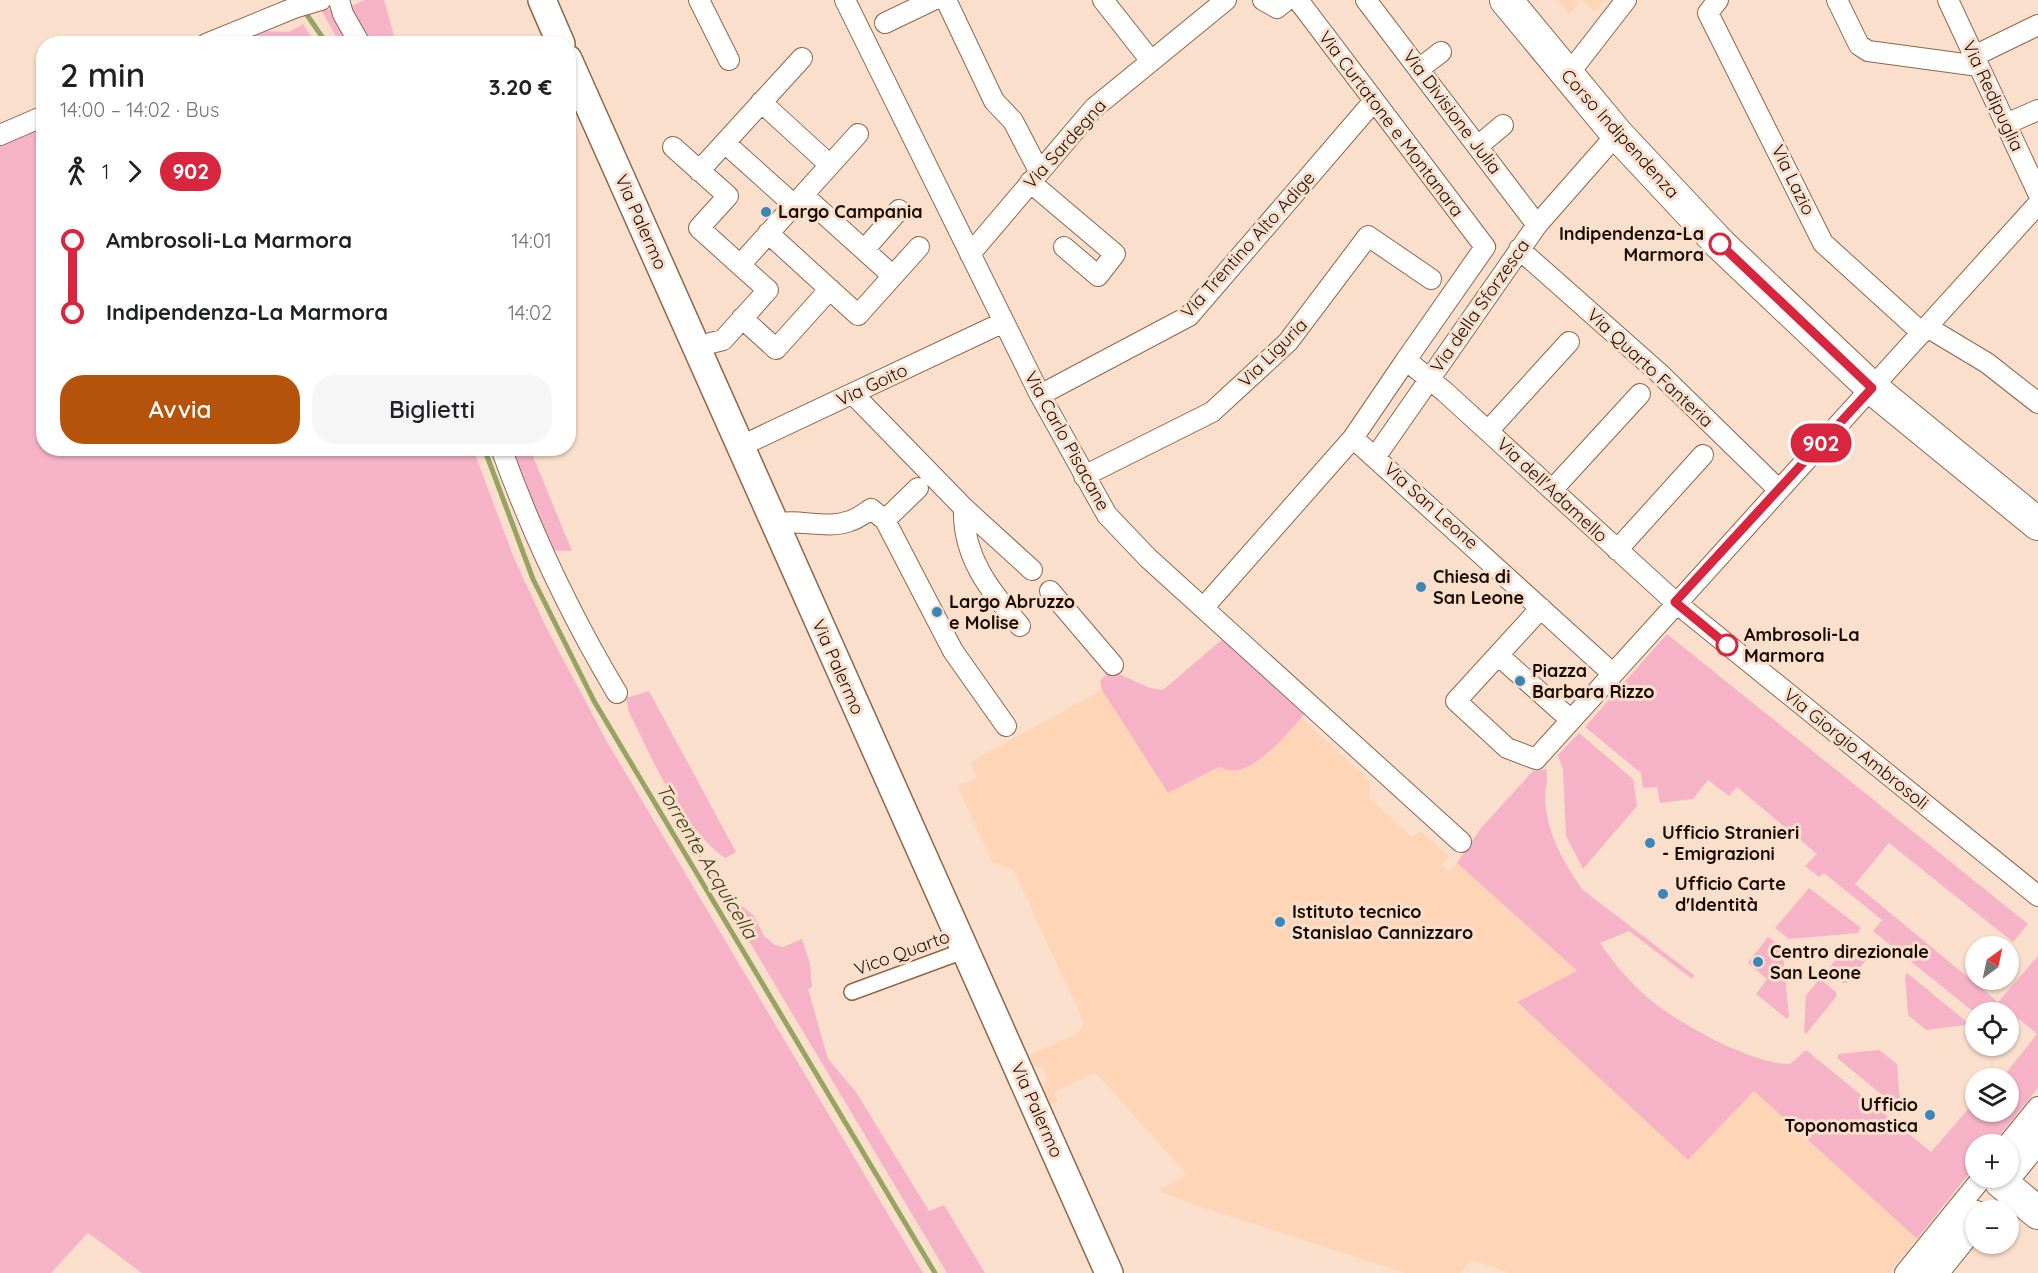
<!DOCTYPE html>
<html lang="it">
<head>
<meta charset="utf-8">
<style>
  body { margin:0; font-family:Quicksand,sans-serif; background:#f6f6f6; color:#202124; height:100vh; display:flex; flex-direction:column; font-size:22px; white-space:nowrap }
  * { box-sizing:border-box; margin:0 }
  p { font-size:20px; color:#757577 }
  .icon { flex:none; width:33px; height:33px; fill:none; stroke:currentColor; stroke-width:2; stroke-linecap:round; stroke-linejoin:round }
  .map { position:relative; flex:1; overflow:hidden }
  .drawer { position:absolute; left:36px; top:36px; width:540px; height:420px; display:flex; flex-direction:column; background:#fff; border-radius:24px; box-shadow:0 2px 4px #0004 }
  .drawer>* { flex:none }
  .badge { padding:0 12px; border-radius:20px; font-size:21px; line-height:39px }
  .needle { width:39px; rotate:33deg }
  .tools { position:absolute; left:1965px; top:936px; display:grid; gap:12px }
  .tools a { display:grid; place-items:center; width:54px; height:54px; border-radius:50%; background:#fff; box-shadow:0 2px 4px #0004; font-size:30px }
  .map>.badge { position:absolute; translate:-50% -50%; box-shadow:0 0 0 3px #fff }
  .legs { display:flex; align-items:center; gap:9px; height:66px; padding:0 24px; font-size:20px }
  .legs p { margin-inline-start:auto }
  .headline { display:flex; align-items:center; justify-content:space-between; height:102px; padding:0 24px }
  h1 { font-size:33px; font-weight:600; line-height:45px }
  .cta { display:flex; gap:12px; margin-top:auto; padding:12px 24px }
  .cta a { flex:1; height:69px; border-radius:24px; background:#b45309; color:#fff; font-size:24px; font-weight:600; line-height:69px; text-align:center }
  .cta a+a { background:#f6f6f6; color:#202124 }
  ul { padding:0 24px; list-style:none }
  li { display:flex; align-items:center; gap:21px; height:72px; font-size:22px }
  li i { display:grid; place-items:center; width:9px; height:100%; margin:0 8px; background:currentColor }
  li i::after { content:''; width:15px; height:15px; margin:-8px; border:4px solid; border-radius:50%; background:#fff }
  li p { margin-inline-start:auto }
  li:first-child i { background:linear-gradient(#0000 50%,currentColor 0) }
  li:last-child i { background:linear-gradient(currentColor 50%,#0000 0) }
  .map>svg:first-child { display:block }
  .built { fill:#fed6b7 }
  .green { fill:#f6b3c7 }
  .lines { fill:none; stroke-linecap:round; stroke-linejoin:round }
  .stream { stroke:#96a462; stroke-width:5 }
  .pedestrian-casing { stroke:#8e6749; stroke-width:18 }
  .minor-casing { stroke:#8e6749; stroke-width:22 }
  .secondary-casing { stroke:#8e6749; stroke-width:30 }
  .primary-casing { stroke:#8e6749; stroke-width:34 }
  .pedestrian { stroke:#fff; stroke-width:15 }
  .minor { stroke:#fff; stroke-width:20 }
  .secondary { stroke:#fff; stroke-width:27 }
  .primary { stroke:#fff; stroke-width:32 }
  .line-1-casing { stroke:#fff; stroke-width:14 }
  .line-1 { stroke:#d7263d; stroke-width:9 }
  .poi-dot { fill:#3788b9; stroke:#fae0cc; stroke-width:2 }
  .stop-1-dot { fill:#fff; stroke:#d7263d; stroke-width:3 }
  .labels { text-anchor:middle; stroke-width:6; stroke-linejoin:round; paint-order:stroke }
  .street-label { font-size:18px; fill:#190b02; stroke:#fae0cc }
  .poi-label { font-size:18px; font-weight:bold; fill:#190b02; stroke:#fae0cc; text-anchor:start }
  .stop-label { font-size:18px; font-weight:bold; fill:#190b02; stroke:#fae0cc; text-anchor:end }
  .water-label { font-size:20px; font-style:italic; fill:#38410e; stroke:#fae0cc }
</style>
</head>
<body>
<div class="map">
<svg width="2038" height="1273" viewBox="0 0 2038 1273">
  <rect width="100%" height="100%" fill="#fae0cc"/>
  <path class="built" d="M1558 0H1580L1569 15Z
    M1581 0H1605L1595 12Z
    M1102 690 1168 793 1220 767 1235 771 1262 757 1301 718 1367 778 1371 789 1368 797 1412 837 1421 831 1449 856 1442 865 1448 871 1457 863 1577 972 1517 1002 1688 1160 1753 1090 1917 1239 1890 1273H1510L1472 1260 1460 1273H1405L1191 1204 1158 1190 1187 1175 1096 1073 1054 1092 1058 1101 1047 1106 1040 1090 1048 1081 1043 1067H1030L1025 1057 1078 1033 1084 1023 1013 869 992 862 957 786 977 778 970 762Z"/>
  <path class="green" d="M365 0H384L396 43H365L349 7Z
    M333 9 355 43H340L321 10Z
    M303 24 315 43H236L266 31 289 32Z
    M43 127 44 448 473 449 514 558 546 627 606 740 923 1273H142L88 1233 51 1273H0V146Z
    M505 449H530L572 551 548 550Z
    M1667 634 2028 924 2013 942 1889 843 1855 884 1998 1002 2038 956V1088L1993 1144H1976L1975 1166 1917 1239 1754 1091 1688 1160 1517 1002 1577 971 1457 863 1481 828 1533 771 1546 769C1549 780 1545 787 1545 797 1546 832 1563 862 1583 890L1694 975 1692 979 1629 931 1600 943C1614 964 1633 986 1653 1002 1682 1025 1754 1065 1790 1064L1806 1050 1931 1152 1970 1107 1976 1112H2008V1078H2002L2037 1034 2019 1019 2009 1032 2008 1012 1975 1013 1873 931 1882 920 1824 873 1819 877 1805 866 1817 854 1737 787 1729 796 1708 780 1693 799 1660 803 1657 787 1643 788 1641 773 1585 727Z
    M1224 638 1305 713C1289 732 1263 764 1238 770 1232 772 1225 769 1219 767L1168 793 1102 690 1100 681 1110 670 1150 688 1163 690Z
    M649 691 736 852 725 858C679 824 654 762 629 712L626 698Z
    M1579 733 1633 779 1637 806 1583 869 1566 836 1563 770 1558 755Z
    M687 837 734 899 754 916 764 936 775 945 783 947 802 939 810 964 812 987 808 989 828 1059 856 1092 929 1211 944 1205 985 1273H947Z
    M1809 888 1861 928 1858 933 1789 939 1775 928Z
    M1768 937 1782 947 1789 1016 1787 1019 1756 994 1767 979 1748 963Z
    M1874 945 1877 947 1847 983H1843L1827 970 1841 954Z
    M1907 973 1967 1022 1965 1025 1926 1030 1908 1015 1905 975Z
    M1820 979 1836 992V997L1806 1034 1804 1032 1806 995Z
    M1879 1050 1897 1064 1900 1103 1897 1107 1837 1058 1839 1054Z"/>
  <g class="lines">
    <path class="stream" d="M303 9 327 44
      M484 448 533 579 594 701 935 1273"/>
    <defs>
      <path id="pedestrian" d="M852 992 966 950"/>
      <path id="minor" d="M339 0 343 14 360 44
        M699 0 729 60
        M845 0 1040 395 1107 515 1148 558 1461 842
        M946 0 994 101 1013 121 1039 171
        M1103 0 1151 61
        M1263 0 1277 8 1287 0
        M1298 0 1485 247 1406 360 1445 392 1675 602 2038 896
        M1366 0 1537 225
        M1718 0 1708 13 1823 243 1922 333
        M1837 0 1859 45 1868 51 1979 66
        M1948 0 2038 193
        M885 23 933 0
        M206 44 294 8 321 0
        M1974 56 2038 25
        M1419 69 1441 52
        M1567 76 1626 0
        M761 102 830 165
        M2006 124 2038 110
        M0 135 44 116
        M725 143 794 205
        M1478 146 1503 125
        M673 147 728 196 699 228 740 265
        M699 171 802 58
        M1030 182 1115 254 1098 276 1064 247
        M803 195 893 276
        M768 233 858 315 919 247
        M1519 249 1659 373 1778 489
        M864 250 899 210
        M970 254 1094 108 1226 0
        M742 318 776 349 830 289
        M1927 327 1987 363 2038 403
        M695 347 723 340 768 290 740 265 858 134
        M853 394 964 508 1032 570
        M1040 395 1189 316 1373 102
        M1488 431 1569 342
        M1353 438 1612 673
        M739 447 1004 322
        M501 448C532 534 571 616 617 693
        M1376 456 1537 225 1617 134
        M1084 476 1212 412 1288 342 1368 236 1431 279
        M1552 490 1640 394
        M964 508C962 556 990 591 1020 626
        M885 520 918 488
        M774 524C799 518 825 530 850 521 857 519 865 513 871 509L885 520 953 651 1006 726
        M1617 550 1703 455
        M1050 591 1113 665
        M1204 607 1353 438 1406 360
        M1541 608 1456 701 1507 748 1536 759 2038 204
        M1498 655 1571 720
        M2008 1144 2038 1107
        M1905 1273 1982 1178"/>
      <path id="secondary" d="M542 0 561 44
        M568 59 1109 1273"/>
      <path id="primary" d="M1506 0 1617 134 1720 244 1872 388 2038 524
        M2008 1172 2038 1135
        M2001 1182 2038 1213
        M1931 1273 1976 1217"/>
    </defs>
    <use href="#pedestrian" class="pedestrian-casing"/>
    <use href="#minor" class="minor-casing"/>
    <use href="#secondary" class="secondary-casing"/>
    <use href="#primary" class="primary-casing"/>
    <use href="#pedestrian" class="pedestrian"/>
    <use href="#minor" class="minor"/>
    <use href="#secondary" class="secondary"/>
    <use href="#primary" class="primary"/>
  </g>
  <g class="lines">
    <defs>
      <path id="line-1" d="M1720 244 1872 388 1675 602 1727 645"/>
    </defs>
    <use href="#line-1" class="line-1-casing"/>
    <use href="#line-1" class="line-1"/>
  </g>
  <g class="poi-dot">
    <circle cx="766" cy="212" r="6"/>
    <circle cx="1421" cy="587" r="6"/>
    <circle cx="937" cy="612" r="6"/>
    <circle cx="1520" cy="681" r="6"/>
    <circle cx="1650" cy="843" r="6"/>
    <circle cx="1663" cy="894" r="6"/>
    <circle cx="1280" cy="922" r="6"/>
    <circle cx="1758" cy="962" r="6"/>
    <circle cx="1930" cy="1115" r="6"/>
  </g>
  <g class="stop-1-dot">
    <circle cx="1720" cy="244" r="10"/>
    <circle cx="1727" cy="645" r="10"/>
  </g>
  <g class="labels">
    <g class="street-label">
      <text transform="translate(1993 96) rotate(65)" y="6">Via Redipuglia</text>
      <text transform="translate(1452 112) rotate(53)" y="6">Via Divisione Julia</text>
      <text transform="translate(1391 124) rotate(53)" y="6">Via Curtatone e Montanara</text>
      <text transform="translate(1620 134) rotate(48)" y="6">Corso Indipendenza</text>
      <text transform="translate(1065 144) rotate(-48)" y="6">Via Sardegna</text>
      <text transform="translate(1793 180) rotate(64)" y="6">Via Lazio</text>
      <text transform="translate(641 222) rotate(66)" y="6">Via Palermo</text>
      <text transform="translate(1248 245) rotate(-48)" y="6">Via Trentino Alto Adige</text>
      <text transform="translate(1480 306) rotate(-55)" y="6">Via della Sforzesca</text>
      <text transform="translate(1273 353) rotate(-45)" y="6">Via Liguria</text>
      <text transform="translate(1650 368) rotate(43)" y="6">Via Quarto Fanteria</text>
      <text transform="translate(872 385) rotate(-25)" y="6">Via Goito</text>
      <text transform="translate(1067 441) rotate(61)" y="6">Via Carlo Pisacane</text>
      <text transform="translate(1552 490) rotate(43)" y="6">Via dell'Adamello</text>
      <text transform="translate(1431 506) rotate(42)" y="6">Via San Leone</text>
      <text transform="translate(838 667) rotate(66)" y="6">Via Palermo</text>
      <text transform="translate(1856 749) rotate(39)" y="6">Via Giorgio Ambrosoli</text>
      <text transform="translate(902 953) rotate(-20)" y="6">Vico Quarto</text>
      <text transform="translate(1037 1110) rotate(66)" y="6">Via Palermo</text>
    </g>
    <g class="poi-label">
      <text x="778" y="218">Largo Campania</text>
      <text x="1433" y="583">Chiesa di<tspan x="1433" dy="21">San Leone</tspan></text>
      <text x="949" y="608">Largo Abruzzo<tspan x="949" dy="21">e Molise</tspan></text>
      <text x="1532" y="677">Piazza<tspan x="1532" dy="21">Barbara Rizzo</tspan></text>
      <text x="1662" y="839">Ufficio Stranieri<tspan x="1662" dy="21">- Emigrazioni</tspan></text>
      <text x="1675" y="890">Ufficio Carte<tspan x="1675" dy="21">d'Identità</tspan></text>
      <text x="1292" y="918">Istituto tecnico<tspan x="1292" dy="21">Stanislao Cannizzaro</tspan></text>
      <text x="1770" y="958">Centro direzionale<tspan x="1770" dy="21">San Leone</tspan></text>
      <text x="1918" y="1111" text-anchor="end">Ufficio<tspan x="1918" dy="21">Toponomastica</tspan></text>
    </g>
    <g class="stop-label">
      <text x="1704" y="240">Indipendenza-La<tspan x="1704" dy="21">Marmora</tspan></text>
      <text x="1744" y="641" text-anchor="start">Ambrosoli-La<tspan x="1744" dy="21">Marmora</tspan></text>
    </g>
    <g class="water-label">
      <text transform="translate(707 861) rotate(59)" y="7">Torrente Acquicella</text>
    </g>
  </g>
</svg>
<div class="tools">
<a><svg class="needle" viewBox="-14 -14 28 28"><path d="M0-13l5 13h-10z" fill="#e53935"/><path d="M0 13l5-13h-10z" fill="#757577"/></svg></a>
<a><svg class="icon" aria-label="locate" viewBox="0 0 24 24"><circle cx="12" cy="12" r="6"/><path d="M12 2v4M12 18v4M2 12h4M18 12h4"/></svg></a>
<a><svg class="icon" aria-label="layers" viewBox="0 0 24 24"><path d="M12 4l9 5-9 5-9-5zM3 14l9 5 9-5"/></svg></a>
<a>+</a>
<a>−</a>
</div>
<b class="badge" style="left:1821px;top:443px;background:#d7263d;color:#fff">902</b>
<section class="drawer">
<div class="headline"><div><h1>2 min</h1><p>14:00 – 14:02 · Bus</p></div><b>3.20 €</b></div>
<div class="legs"><svg class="icon" aria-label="walk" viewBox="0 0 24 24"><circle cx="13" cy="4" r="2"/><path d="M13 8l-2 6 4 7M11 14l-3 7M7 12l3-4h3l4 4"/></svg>1<svg class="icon" aria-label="forward" viewBox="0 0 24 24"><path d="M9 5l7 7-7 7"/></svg><b class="badge" style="background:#d7263d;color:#fff">902</b></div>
<ul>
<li><i style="color:#d7263d"></i><b>Ambrosoli-La Marmora</b><p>14:01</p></li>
<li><i style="color:#d7263d"></i><b>Indipendenza-La Marmora</b><p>14:02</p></li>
</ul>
<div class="cta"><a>Avvia</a><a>Biglietti</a></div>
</section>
</div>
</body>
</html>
